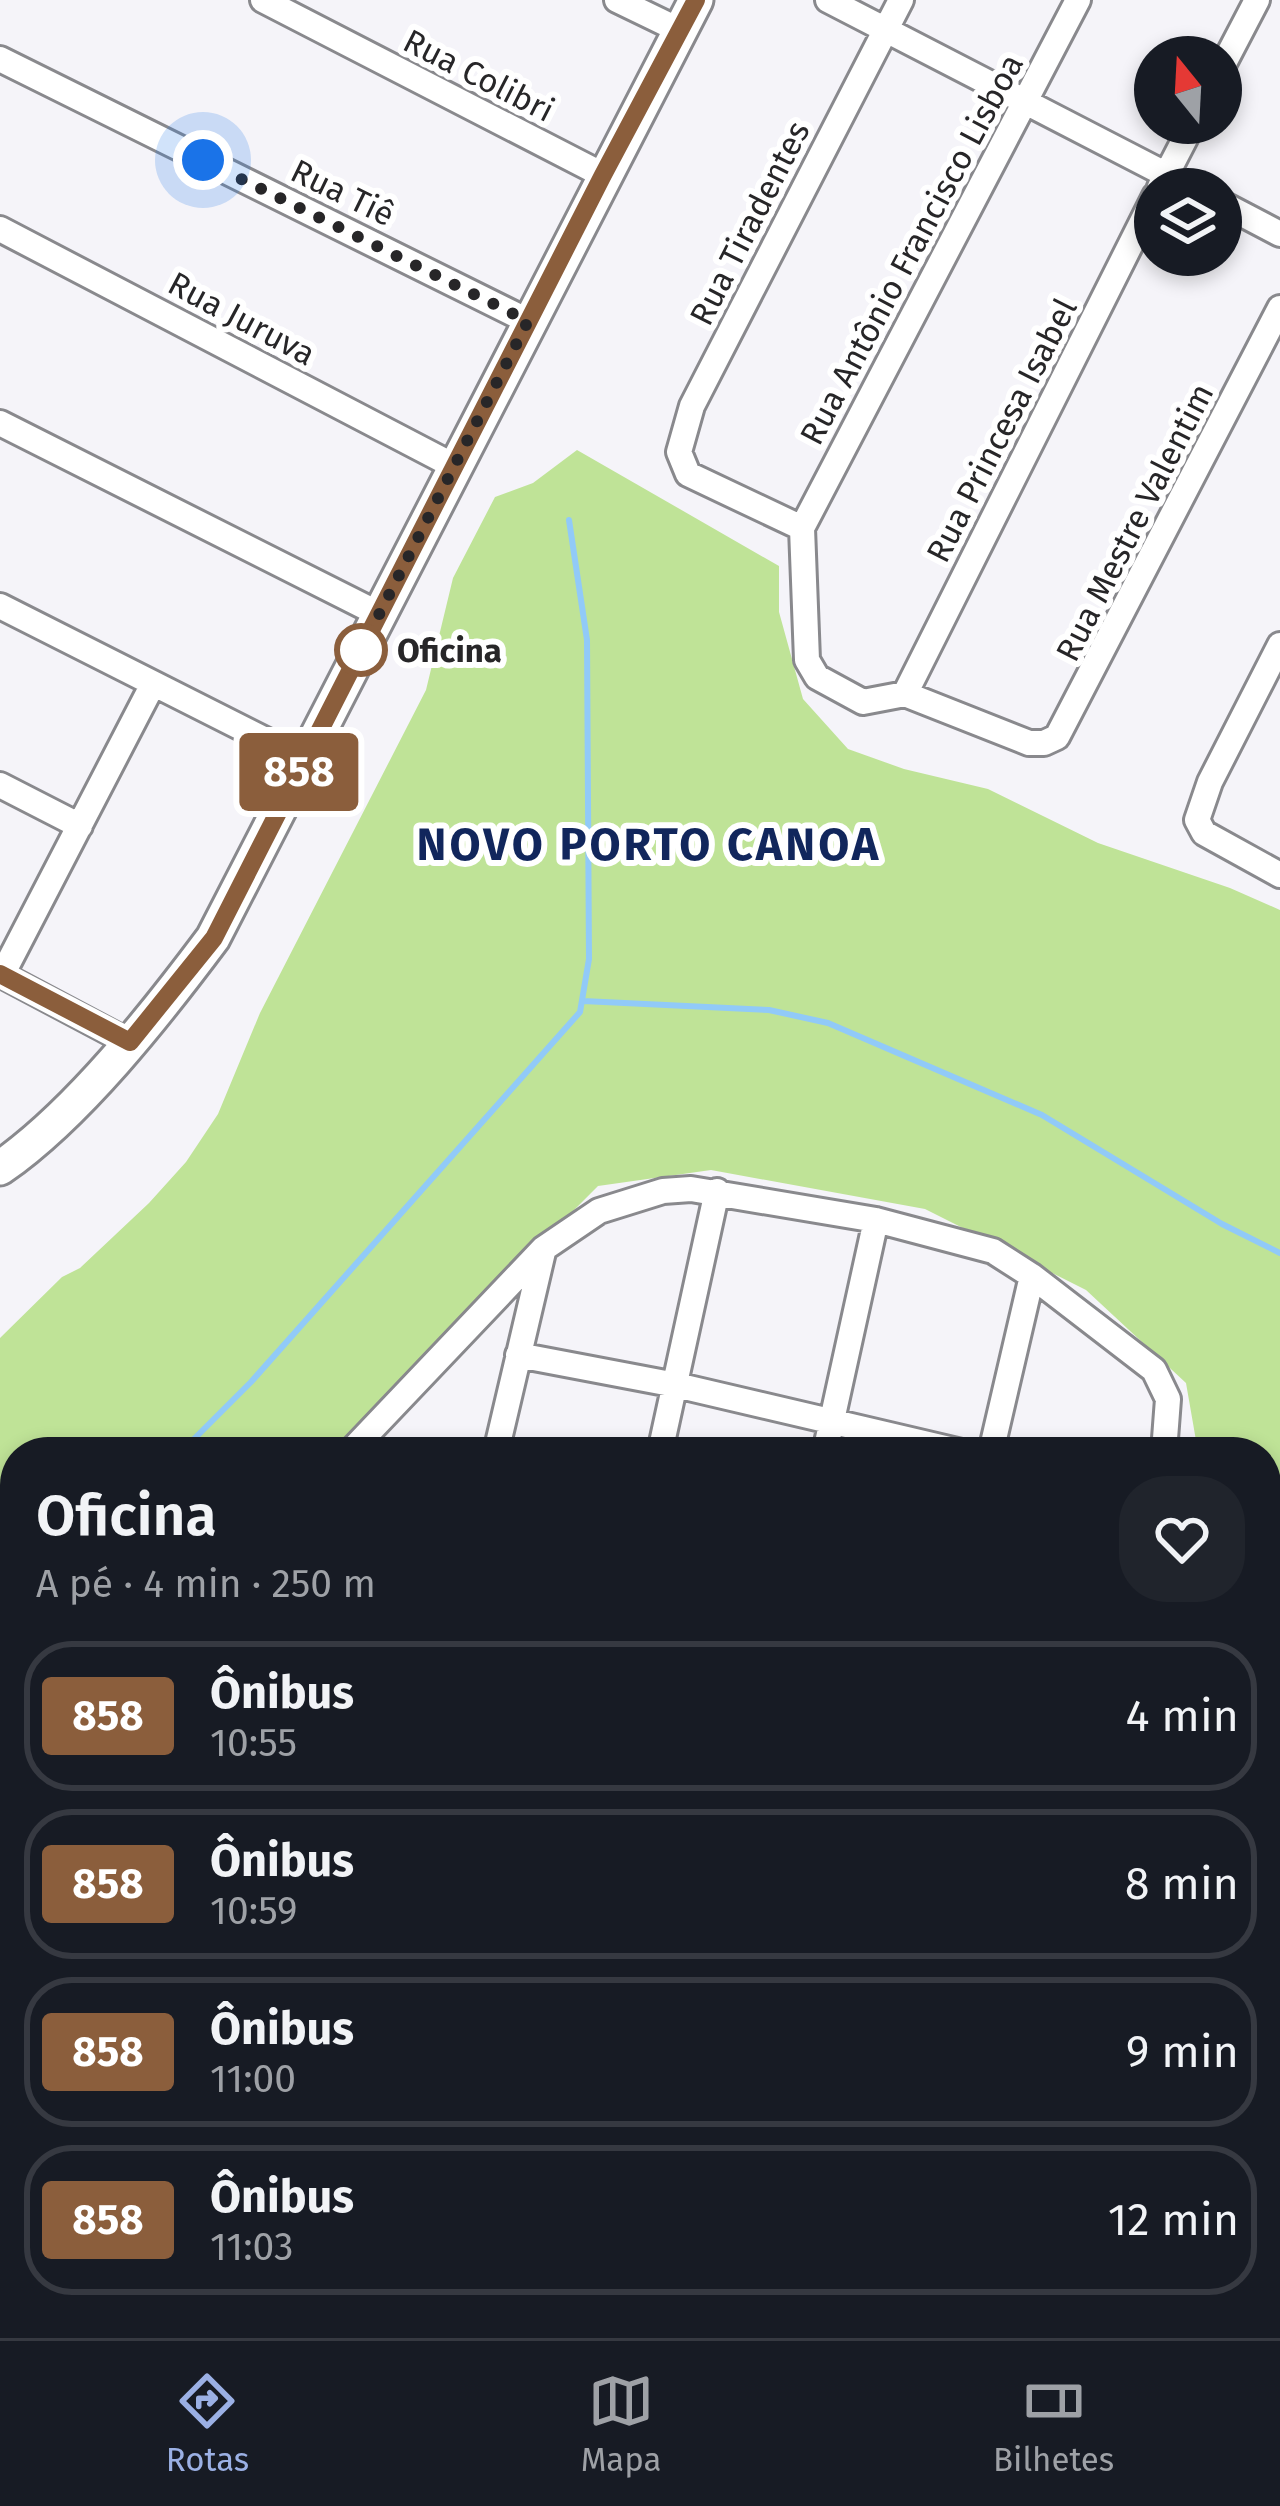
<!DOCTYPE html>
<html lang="pt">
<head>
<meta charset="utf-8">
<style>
  body { margin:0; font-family:"Fira Sans",sans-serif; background:#20242c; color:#f1f3f6; height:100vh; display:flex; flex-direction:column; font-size:45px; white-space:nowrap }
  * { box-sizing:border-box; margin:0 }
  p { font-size:39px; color:#9ea1a6 }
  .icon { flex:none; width:66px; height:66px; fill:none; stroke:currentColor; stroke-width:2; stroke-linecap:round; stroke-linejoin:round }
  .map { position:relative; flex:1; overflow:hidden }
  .sheet { position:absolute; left:0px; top:1437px; width:1281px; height:903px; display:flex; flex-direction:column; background:#171b24; border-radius:48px 48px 0 0; box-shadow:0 6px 18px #0003 }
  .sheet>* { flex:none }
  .badge { padding:0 24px; border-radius:9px; font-size:42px; line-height:78px }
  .needle { width:78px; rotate:342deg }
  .controls { position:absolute; left:1134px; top:36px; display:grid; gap:24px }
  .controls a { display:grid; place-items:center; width:108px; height:108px; border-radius:50%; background:#171b24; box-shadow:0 6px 18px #0003; font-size:60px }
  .you { position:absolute; width:60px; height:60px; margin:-30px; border:9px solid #fff; border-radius:50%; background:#1a73e8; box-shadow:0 0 0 18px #1a73e833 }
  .map>.badge { position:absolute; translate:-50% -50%; box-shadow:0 0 0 6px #fff }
  .round { display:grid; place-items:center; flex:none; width:126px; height:126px; border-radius:48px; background:#20242c }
  .headline { display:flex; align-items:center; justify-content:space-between; height:204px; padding:0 36px }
  h1 { font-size:57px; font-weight:600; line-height:90px }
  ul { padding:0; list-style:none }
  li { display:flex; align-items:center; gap:36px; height:150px; margin:0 24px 18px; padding:0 12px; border:6px solid #363941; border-radius:48px }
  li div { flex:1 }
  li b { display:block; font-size:45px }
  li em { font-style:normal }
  li .badge { min-width:132px; font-weight:700; text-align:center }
  .menu { display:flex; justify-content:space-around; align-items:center; height:168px; border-top:3px solid #363941; background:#171b24; font-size:33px; color:#9ea1a6 }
  .menu a { display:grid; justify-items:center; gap:6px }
  .menu .current { color:#9bb0e4 }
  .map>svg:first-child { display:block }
  .green { fill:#bfe397 }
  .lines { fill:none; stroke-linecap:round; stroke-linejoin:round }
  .stream { stroke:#91caf8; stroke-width:6 }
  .street-casing { stroke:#89898d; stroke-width:30 }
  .secondary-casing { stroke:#89898d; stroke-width:39 }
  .street { stroke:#fff; stroke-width:24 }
  .secondary { stroke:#fff; stroke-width:33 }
  .line-casing { stroke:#fff; stroke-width:27 }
  .line { stroke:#8b5e3c; stroke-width:18 }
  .walk { stroke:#272628; stroke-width:12; stroke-dasharray:0 21.6 }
  .stop-dot { fill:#fff; stroke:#8b5e3c; stroke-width:6 }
  .labels { text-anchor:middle; stroke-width:12; stroke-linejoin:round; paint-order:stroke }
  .street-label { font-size:33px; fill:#272628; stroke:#fff }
  .stop-label { font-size:33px; font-weight:bold; fill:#272628; stroke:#fff; text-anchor:start }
  .district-label { font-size:45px; font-weight:bold; letter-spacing:3px; fill:#11265c; stroke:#fff }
</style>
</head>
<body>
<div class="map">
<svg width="1280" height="2338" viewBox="0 0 1280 2338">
  <rect width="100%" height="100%" fill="#f5f4f9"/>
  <path class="green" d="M577 450 779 566V612L803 699 848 749 904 769 988 789 1098 843 1230 888 1280 910V1585L1266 1576V1452H1198L1186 1383 1086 1290 925 1209 711 1170 598 1186 333 1452H15V1612L0 1614V1338L62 1277 80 1268 149 1203 186 1162 218 1114 260 1013 426 690 453 578 495 497 533 483Z
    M15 1906V2203L0 2211V1909Z
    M587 2325H894L914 2338H597Z"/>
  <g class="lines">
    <path class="stream" d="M583 1001 769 1010 828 1023 1042 1115 1222 1224 1280 1253
      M181 1452 251 1382 580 1012 589 959 587 640 569 520
      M0 1515H15
      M0 2082 15 2078
      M697 2325 707 2338"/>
    <defs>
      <path id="street" d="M263 0 603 175
        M617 0 679 30
        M828 0 1194 189
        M901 0 692 406 679 452 688 474 802 528 807 660 817 677 863 702 905 694 1029 743H1044L1057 737 1280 308
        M0 59 528 321
        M1221 69 1257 0
        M1160 187 1193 123
        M1221 203 1280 234
        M0 229 454 466
        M0 423 379 614
        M802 528 1078 0
        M0 606 305 760
        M1280 645 1210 782 1197 820 1204 833 1280 875
        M905 694 1155 196
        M0 785 80 826
        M0 974 130 1043
        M2 975 153 684
        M518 1355 676 1385 962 1452
        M350 1452 543 1249 599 1211 663 1191 691 1189 876 1220 993 1251 1032 1276 1154 1370 1168 1399 1164 1452
        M496 1452 543 1252
        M660 1452 717 1191
        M825 1452 876 1220
        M991 1452 1032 1276
        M1266 1598 1280 1605
        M1266 1760 1280 1690
        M0 1769 8 1717 5 1617
        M0 1847H15
        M1266 2080 1280 2083
        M1266 2185 1280 2120
        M1266 2317 1280 2319
        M27 2338 30 2325
        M196 2338 200 2325
        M373 2338 375 2329
        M1067 2338 1069 2325
        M1233 2338 1235 2325"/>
      <path id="secondary" d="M0 1168C77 1115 157 1013 213 938L696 0"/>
    </defs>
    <use href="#street" class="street-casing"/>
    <use href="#secondary" class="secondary-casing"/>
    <use href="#street" class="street"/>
    <use href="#secondary" class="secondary"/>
  </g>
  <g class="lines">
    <defs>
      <path id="line" d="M0 974 130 1042 214 938 603 175 696 0"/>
    </defs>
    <use href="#line" class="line-casing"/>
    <use href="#line" class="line"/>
    <path class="walk" d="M203 160 528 321 361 650"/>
  </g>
  <circle class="stop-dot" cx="361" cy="650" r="24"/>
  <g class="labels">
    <g class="street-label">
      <text transform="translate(479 75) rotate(27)" y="12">Rua Colibri</text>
      <text transform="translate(343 192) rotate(26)" y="12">Rua Tiê</text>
      <text transform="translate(749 223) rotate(-63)" y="12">Rua Tiradentes</text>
      <text transform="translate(911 249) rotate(-62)" y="12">Rua Antônio Francisco Lisboa</text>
      <text transform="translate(242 318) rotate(28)" y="12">Rua Juruva</text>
      <text transform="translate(1001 430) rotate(-63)" y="12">Rua Princesa Isabel</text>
      <text transform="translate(1134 522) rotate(-63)" y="12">Rua Mestre Valentim</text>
    </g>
    <g class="stop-label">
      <text x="397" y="662">Oficina</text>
    </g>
    <g class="district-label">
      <text x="649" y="860">NOVO PORTO CANOA</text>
    </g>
  </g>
</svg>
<div class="controls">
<a><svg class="needle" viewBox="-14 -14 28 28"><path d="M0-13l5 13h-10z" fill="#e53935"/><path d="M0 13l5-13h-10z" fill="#9ea1a6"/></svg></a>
<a><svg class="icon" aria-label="layers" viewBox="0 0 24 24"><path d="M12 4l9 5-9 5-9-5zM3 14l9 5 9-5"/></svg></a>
</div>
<div class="you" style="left:203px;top:160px"></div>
<b class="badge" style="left:299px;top:772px;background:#8b5e3c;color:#fff">858</b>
<section class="sheet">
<div class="headline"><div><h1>Oficina</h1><p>A pé · 4 min · 250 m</p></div><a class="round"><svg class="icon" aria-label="heart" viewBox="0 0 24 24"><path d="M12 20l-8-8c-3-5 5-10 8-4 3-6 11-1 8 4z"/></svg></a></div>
<ul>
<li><span class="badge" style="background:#8b5e3c;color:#fff">858</span><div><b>Ônibus</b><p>10:55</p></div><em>4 min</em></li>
<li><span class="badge" style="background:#8b5e3c;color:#fff">858</span><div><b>Ônibus</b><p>10:59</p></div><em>8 min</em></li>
<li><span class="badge" style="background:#8b5e3c;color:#fff">858</span><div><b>Ônibus</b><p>11:00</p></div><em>9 min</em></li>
<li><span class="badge" style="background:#8b5e3c;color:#fff">858</span><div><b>Ônibus</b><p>11:03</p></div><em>12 min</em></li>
</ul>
</section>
</div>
<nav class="menu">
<a class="current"><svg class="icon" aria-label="directions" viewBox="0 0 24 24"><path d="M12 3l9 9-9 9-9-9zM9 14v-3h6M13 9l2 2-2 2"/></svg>Rotas</a>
<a><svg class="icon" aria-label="map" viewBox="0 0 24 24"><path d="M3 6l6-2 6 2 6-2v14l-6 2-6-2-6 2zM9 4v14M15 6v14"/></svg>Mapa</a>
<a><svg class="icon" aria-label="tickets" viewBox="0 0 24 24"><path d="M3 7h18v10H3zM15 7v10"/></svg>Bilhetes</a>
</nav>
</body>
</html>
